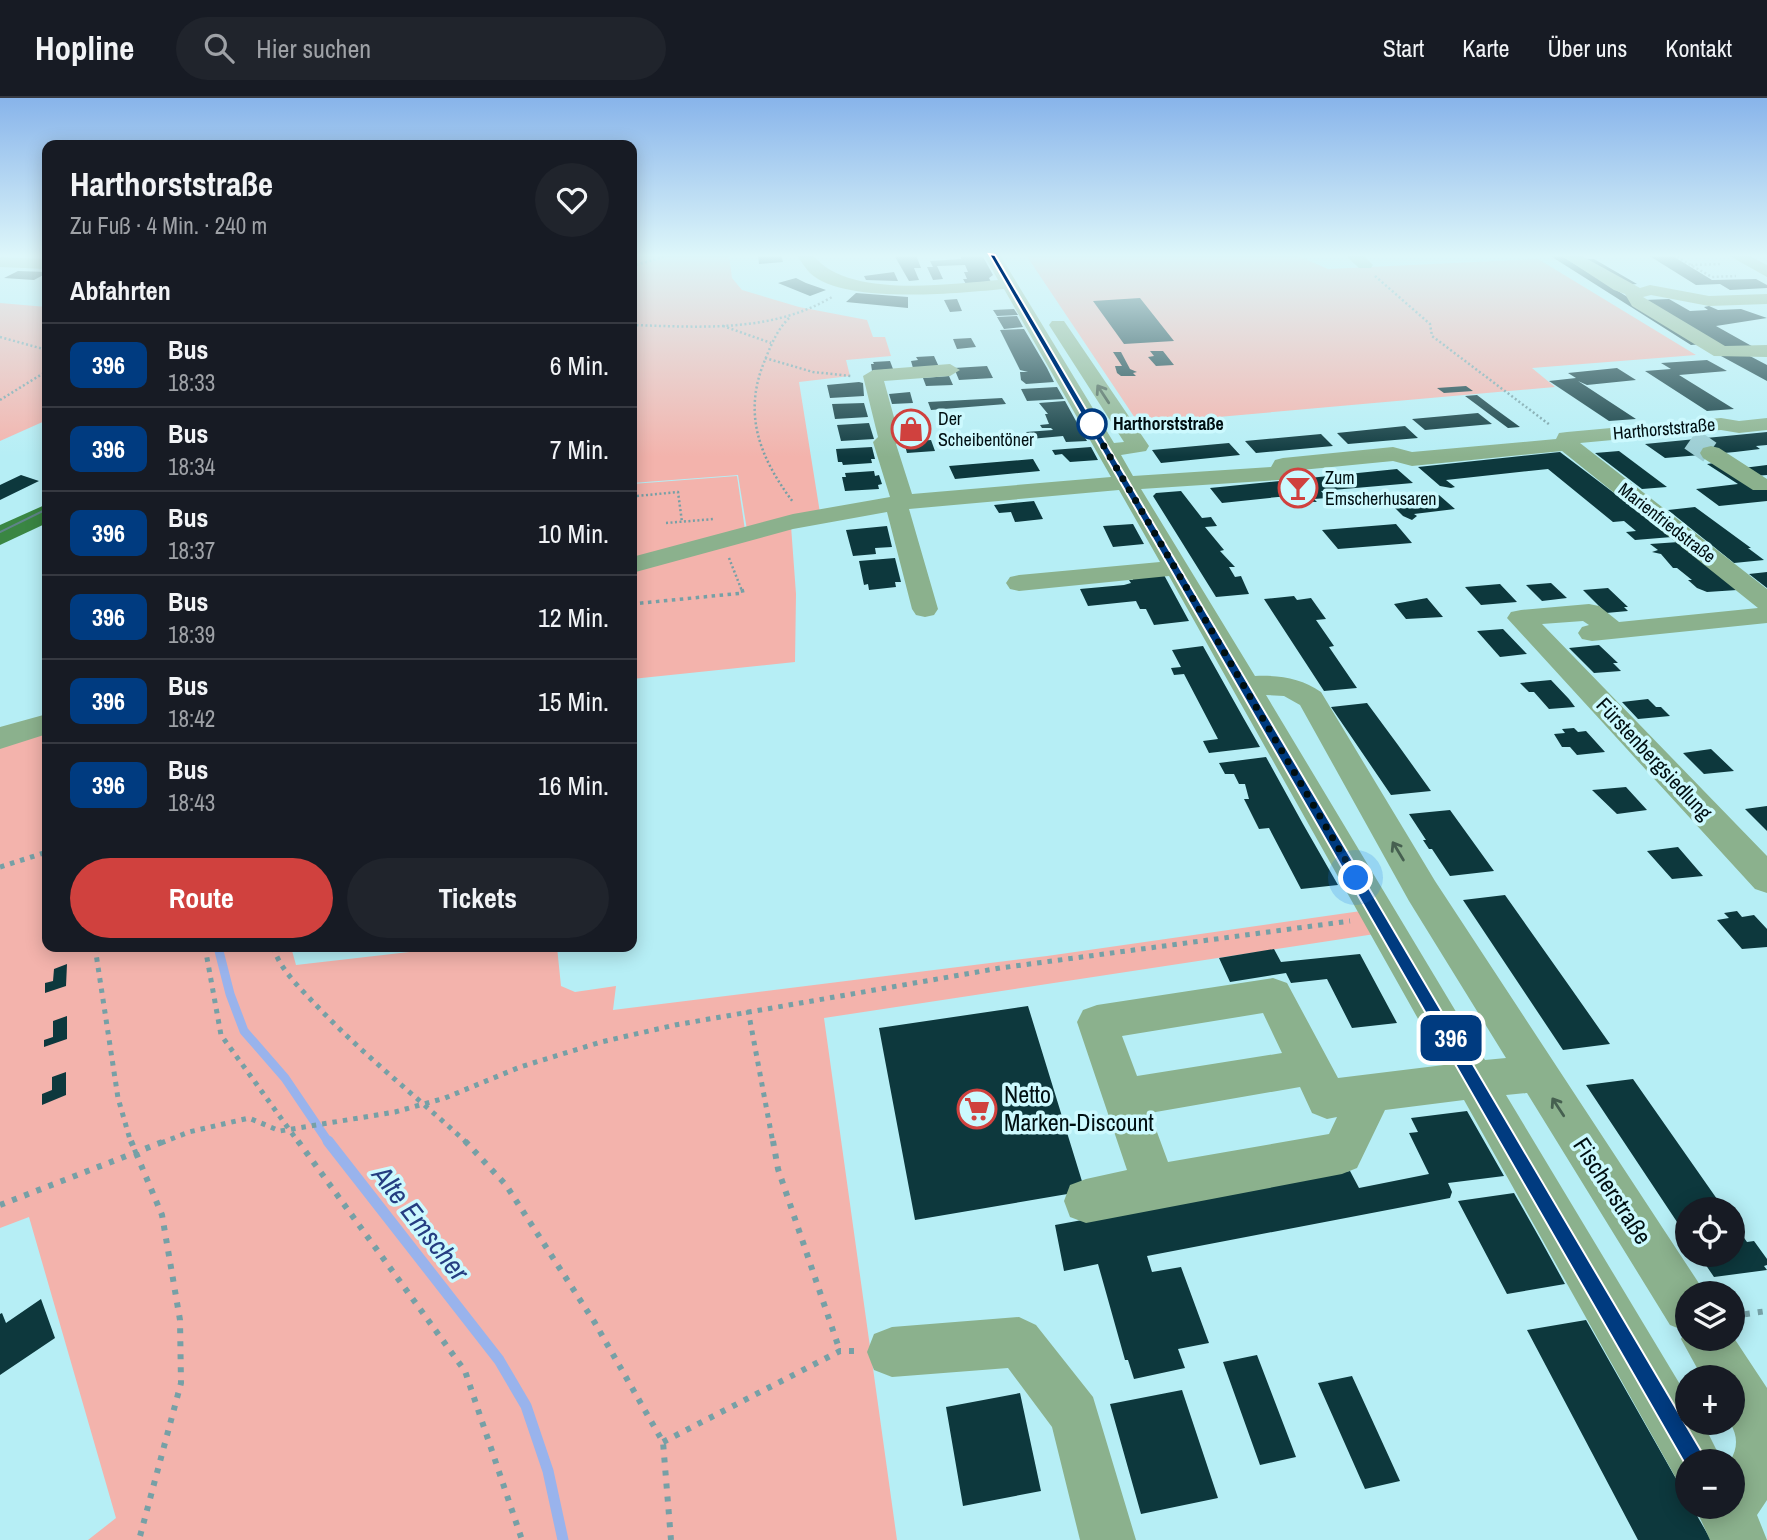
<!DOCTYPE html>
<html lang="de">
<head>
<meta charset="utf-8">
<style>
  body { margin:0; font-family:"Archivo Narrow",sans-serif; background:#20242c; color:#f1f3f6; height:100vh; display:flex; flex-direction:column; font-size:26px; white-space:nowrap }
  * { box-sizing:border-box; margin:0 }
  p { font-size:23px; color:#9ea1a6 }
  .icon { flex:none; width:38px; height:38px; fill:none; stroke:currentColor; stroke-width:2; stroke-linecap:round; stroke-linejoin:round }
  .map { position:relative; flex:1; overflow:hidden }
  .side { position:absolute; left:42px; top:42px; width:595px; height:812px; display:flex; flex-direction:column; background:#171b24; border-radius:14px; box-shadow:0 4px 18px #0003 }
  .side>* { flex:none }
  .badge { padding:0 14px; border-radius:10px; font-size:24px; line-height:46px }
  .buttons { position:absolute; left:1675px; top:1099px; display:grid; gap:14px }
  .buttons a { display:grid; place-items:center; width:70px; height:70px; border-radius:50%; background:#171b24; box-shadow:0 4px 18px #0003; font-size:35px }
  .you { position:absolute; width:35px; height:35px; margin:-18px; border:5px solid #fff; border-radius:50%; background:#1a73e8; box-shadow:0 0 0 10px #1a73e833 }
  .map>.badge { position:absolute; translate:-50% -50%; box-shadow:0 0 0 4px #fff }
  h2 { padding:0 28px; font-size:26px; line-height:63px }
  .round { display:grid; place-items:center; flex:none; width:74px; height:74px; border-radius:37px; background:#20242c }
  .headline { display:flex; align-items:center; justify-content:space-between; height:119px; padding:0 28px }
  h1 { font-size:33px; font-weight:800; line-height:52px }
  .button { display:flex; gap:14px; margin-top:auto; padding:14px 28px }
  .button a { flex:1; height:80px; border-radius:42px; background:#d0413e; color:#fff; font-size:28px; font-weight:800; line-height:80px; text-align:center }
  .button a+a { background:#20242c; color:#f1f3f6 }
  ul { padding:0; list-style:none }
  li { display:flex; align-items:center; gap:21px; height:84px; padding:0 28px; border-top:2px solid #363941 }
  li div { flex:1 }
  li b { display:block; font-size:26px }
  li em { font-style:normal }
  li .badge { min-width:77px; font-weight:700; text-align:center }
  header { display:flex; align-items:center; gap:42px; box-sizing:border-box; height:98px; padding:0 35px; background:#171b24; border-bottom:2px solid #363941 }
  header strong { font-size:33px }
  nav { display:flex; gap:38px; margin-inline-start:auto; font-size:24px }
  .search { width:490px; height:63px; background:#20242c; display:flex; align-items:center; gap:18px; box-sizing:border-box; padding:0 24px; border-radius:38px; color:#9ea1a6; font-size:26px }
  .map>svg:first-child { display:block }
  .green { fill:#f3b3ac }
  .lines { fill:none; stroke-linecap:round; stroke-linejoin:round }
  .stream-far1 { stroke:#99b3ec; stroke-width:9 }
  .stream { stroke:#99b3ec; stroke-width:11 }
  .building { fill:#0d383d }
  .minor-tunnel { stroke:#9bcdd3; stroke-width:23; stroke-dasharray:23 11; stroke-linecap:butt }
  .path-far3 { stroke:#76a0a6; stroke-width:2.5; stroke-dasharray:2 2.5; stroke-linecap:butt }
  .path-far2 { stroke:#76a0a6; stroke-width:3.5; stroke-dasharray:3.5 4.5; stroke-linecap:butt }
  .path-far1 { stroke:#76a0a6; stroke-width:5; stroke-dasharray:4.5 6; stroke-linecap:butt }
  .path { stroke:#76a0a6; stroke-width:6; stroke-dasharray:5 8; stroke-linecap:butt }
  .minor { fill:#8bb18d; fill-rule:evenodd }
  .major { fill:#3a8643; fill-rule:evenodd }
  .tram { stroke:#5f8489; stroke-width:2 }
  .oneway { stroke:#466050 }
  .line { fill:#003b80; stroke:#fff; stroke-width:2 }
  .walk { stroke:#000f12; stroke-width:7; stroke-dasharray:0 12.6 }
  .stop-dot { fill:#fff; stroke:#003b80; stroke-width:3.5 }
  .labels { text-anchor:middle; stroke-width:7; stroke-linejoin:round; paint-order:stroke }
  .far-poi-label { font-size:18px; fill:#000f12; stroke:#ccf9fe; text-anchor:start }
  .far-stop-label { font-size:18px; font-weight:bold; fill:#000f12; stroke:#ccf9fe; text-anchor:start }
  .far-street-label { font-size:18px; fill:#000f12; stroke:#ccf9fe }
  .street-label { font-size:21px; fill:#000f12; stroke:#ccf9fe }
  .near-poi-label { font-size:24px; fill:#000f12; stroke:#ccf9fe; text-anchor:start }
  .near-street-label { font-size:24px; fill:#000f12; stroke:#ccf9fe }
  .near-water-label { font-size:28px; font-style:italic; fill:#253d81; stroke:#ccf9fe }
</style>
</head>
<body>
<header>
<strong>Hopline</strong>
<div class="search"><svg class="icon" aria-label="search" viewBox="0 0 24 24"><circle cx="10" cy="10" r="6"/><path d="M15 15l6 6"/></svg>Hier suchen</div>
<nav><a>Start</a><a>Karte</a><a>Über uns</a><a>Kontakt</a></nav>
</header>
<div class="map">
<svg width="1767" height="1442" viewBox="0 0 1767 1442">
  <rect width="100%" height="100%" fill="#b6eef5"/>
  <path class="green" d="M632 157H729L732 180 742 192 799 209 867 222 873 239H885L891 258 846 262 850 278 799 284 820 415 747 432 738 377 632 385Z
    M1026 157H1296L1328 171 1538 161 1696 257 1532 270 1555 289 1139 326Z
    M0 205 47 209V322L0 343Z
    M737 378 745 432 632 462V386Z
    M791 428 796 496 795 564 632 581V473Z
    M47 635V849H291L296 867 453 849H557L561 888 575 894 616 888 613 912 1047 858 1375 811 1388 834 824 920 897 1442H88L116 1420 29 1119 0 1130V646Z"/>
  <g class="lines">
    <path class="stream-far1" d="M218 849 230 896 244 933 285 980 329 1045"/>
    <path class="stream" d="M328 1043 499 1262 526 1308 548 1373 563 1442"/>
  </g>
  <path class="building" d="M758 157H781L783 164 759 166Z
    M894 157H916L921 170H914L919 182 909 183Z
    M961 157H982L993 177 989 180 991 184 966 186 963 181H967L964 174H968L965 167 937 168 943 181 933 182 927 169H933L930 163 961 161Z
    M1549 157H1560L1703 246 1691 247Z
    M1648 157H1671L1712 182 1756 181 1767 187V190L1730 192 1720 186 1696 187Z
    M1583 161H1594L1637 186 1626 187Z
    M18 173 47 174V175L34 182 4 180Z
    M894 174 898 183 866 182 864 178Z
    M796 180 806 185 826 192 810 198 778 185Z
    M856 195 908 199V210L846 204Z
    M1140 200 1174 243 1124 246 1093 203Z
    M957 201 962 213 950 214 944 202Z
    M1669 201 1690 213 1708 212 1704 209 1709 208 1718 212 1741 211 1767 220 1716 228 1757 251 1729 252 1644 202Z
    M1014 211 1018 217 997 218 993 212Z
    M1017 218 1023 229 1004 231 997 219Z
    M1024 231 1047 270 1054 284 1026 286 1021 282 1020 274H1028L1020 272 1000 232Z
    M971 240 976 249 957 251 953 241Z
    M1150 253H1163L1174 267 1156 268 1148 259 1154 258Z
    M1113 254H1121L1130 271 1137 274 1133 275 1136 278H1121L1117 275 1115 268H1122Z
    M1746 256 1767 267V283L1721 258Z
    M934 258 939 269 913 270 911 263 918 262 916 259Z
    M1707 262 1727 273 1679 277 1734 311 1707 313 1645 273 1671 271 1661 265Z
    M890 263 893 271 872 273 871 266H874L873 264Z
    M987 268 993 280 959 282 954 270Z
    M1617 270 1636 282 1587 287 1578 283 1636 321 1609 323 1549 283 1576 280 1568 275Z
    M949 278 953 287 926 288 923 280Z
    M859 284 863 285 864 298 830 300 827 287Z
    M1466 288 1473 293 1444 295 1437 290Z
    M1057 289 1064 301 1027 303 1021 291Z
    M910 294 913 305 892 306 889 296Z
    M1477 297 1494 310 1520 329 1508 330 1465 298Z
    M1002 300 1006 306 931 312 928 304Z
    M1065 303 1087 343 1066 344 1063 338 1030 341 1026 334 1053 332 1051 330H1042L1040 327 1049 326 1045 316H1048L1039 305Z
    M864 305 868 319 835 321 832 306Z
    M1478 315 1492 326 1425 332 1412 321Z
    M925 317 931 333 901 335 902 327 896 319Z
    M869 325 874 341 841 343 837 327Z
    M1405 328 1418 340 1348 346 1337 335Z
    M1767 334V347L1756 348 1760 351 1735 354 1665 360 1645 346Z
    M1321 336 1333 348 1256 355 1245 343Z
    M931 342 935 353 907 355 904 344Z
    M1229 345 1240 357 1161 365 1152 352Z
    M872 349 875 361H871L872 365 843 367 842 364H838L836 351Z
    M1091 349 1098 362 1070 364 1062 356 1055 357 1052 352Z
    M1619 353 1667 389 1642 391 1595 355Z
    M1560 354 1672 439 1635 442 1626 434 1636 433 1624 423 1613 424 1548 371 1446 382 1455 389 1451 390 1440 388 1418 369Z
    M1033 361 1040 373 955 381 949 368Z
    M1721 364 1767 392V403L1719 408 1696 391 1738 386 1707 366Z
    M1767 367V377L1755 378 1743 370Z
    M1397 371 1413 385 1321 393 1327 400 1314 401 1317 404 1294 403 1290 399H1278L1222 405 1210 390Z
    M874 373 875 378 879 377 882 386 878 387 879 391 845 393 842 379H846L845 375Z
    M21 377 39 383 0 402V387Z
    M1181 393 1202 420 1211 419 1217 428 1205 429 1224 452 1220 453 1235 469H1229L1235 479 1241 478 1249 496 1216 499 1153 398 1156 395Z
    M1439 397 1455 411 1414 416 1417 418 1412 422 1403 418 1387 402Z
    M1034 403 1043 421 1015 424 1011 414 999 415 994 407Z
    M1695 409 1751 450H1748L1764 462 1734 465 1668 412Z
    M1133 426 1144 446 1113 449 1103 428Z
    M1396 426 1412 445 1338 451 1322 432Z
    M887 428 892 449 875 450 876 456 853 458 846 432Z
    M1679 444 1737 492 1707 494 1697 490 1688 482H1692L1677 470H1673L1661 456 1652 454 1658 452 1650 446Z
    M895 460 901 484H895L896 489 869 492 868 486 864 487 859 463Z
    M1767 474V490L1749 476Z
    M1164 477 1189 523 1154 527 1146 511H1140L1136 503 1088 508 1080 491 1124 487 1131 485 1129 482H1133L1132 480Z
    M1551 485 1567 500 1542 503 1526 487Z
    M1500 486 1517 504 1481 507 1465 489Z
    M1608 490 1628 509H1624L1628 513 1606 515 1583 492Z
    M1294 498 1297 502 1311 500 1326 521 1316 522 1334 548 1329 549 1357 590 1324 593 1264 501Z
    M1427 500 1443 519 1406 521 1394 506Z
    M1503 531 1527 556 1500 559 1477 533Z
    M1599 547 1618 565H1613L1621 573 1594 575 1569 550Z
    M1203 548 1244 621 1260 649 1209 655 1203 643 1218 641 1184 576 1174 577 1171 570 1181 569 1172 552Z
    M1551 582 1569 601 1575 609 1549 611 1534 594H1529L1520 585Z
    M1648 601 1656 609H1661L1670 618 1638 621 1622 604Z
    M1367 605 1398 647 1431 693 1391 697 1331 609Z
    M1574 630 1578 634 1586 633 1605 654 1577 657 1570 649H1562L1554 636 1565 635 1562 631Z
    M1711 651 1734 673 1704 676 1683 655Z
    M1266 659 1303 726 1338 787 1301 791 1269 730 1259 731 1244 701H1249L1245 686H1239L1234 676H1225L1219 665Z
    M1626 689 1647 712 1617 716 1592 692Z
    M1767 708V733L1745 711Z
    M1450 712 1494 773 1450 778 1432 751H1429L1423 742H1426L1409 716Z
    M1678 749 1703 778 1672 781 1647 753Z
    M1505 797 1570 889 1610 946 1563 952 1463 802Z
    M1737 813 1742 819 1754 817 1767 831V849L1742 851 1717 822 1729 820 1724 815Z
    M1274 851 1281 864 1360 856 1397 925 1352 930 1327 881 1291 885 1286 875 1230 884 1219 860Z
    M67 866 66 888 45 895V885L53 883 54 871Z
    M1028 908 1085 1093 915 1122 879 930Z
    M67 918V941L44 949V942L53 939V923Z
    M66 974V997L42 1007V996L52 992V979Z
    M1633 981 1724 1111H1687V1139L1586 987Z
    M1467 1013 1504 1078 1448 1085 1452 1094 1450 1100 1147 1158 1152 1174 1181 1169 1209 1245 1178 1251 1185 1270 1134 1281 1128 1262H1125L1098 1166 1064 1173 1055 1127 1350 1073 1359 1090 1429 1076 1409 1035 1418 1034 1411 1020Z
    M1514 1095 1539 1139 1565 1186 1507 1196 1458 1103Z
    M1732 1123 1747 1144 1754 1143 1767 1161V1167L1764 1168 1767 1172 1714 1179 1699 1157H1732Z
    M41 1201 55 1240 0 1277V1216L2 1215 6 1225Z
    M1586 1222 1687 1400V1409H1692L1711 1442H1638L1527 1232Z
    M1257 1257 1296 1359 1260 1367 1223 1264Z
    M1352 1278 1400 1383 1365 1391 1318 1285Z
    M1182 1292 1218 1400 1141 1416 1110 1306Z
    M1020 1295 1041 1393 963 1408 946 1309Z"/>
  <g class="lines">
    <path class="minor-tunnel" d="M1691 341 1711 355"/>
    <path class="path-far3" d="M1673 157 1712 179 1736 178
      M1691 167 1721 166
      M632 168 671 157
      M1375 178 1430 226 1432 238 1550 327
      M789 220C777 232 771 247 765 262 742 316 760 360 793 404
      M632 227C700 229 771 235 832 199
      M723 228 771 245
      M0 239 47 252
      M765 260 813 274 851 278
      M0 302 47 273
      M637 398 678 394 682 424
      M666 425 714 421
      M729 460 742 493"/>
    <path class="path-far2" d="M632 506 743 495 742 491"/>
    <path class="path-far1" d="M0 769 47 754
      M95 849 118 1000 131 1045
      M205 849 221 937 299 1045
      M273 849C280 871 299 889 314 905 362 956 416 998 467 1045
      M748 912 773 1045
      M161 1045 189 1034 249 1020 280 1033 395 1014 445 1000 520 969 601 944 675 927 1000 870 1350 823"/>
    <path class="path" d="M131 1043 162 1117 180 1222 181 1285 139 1442
      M298 1043 465 1273 522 1442
      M465 1043 506 1087 595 1225 663 1344 671 1442
      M773 1043 778 1071 840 1253
      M0 1107 165 1043
      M1732 1218 1767 1213
      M663 1344 840 1253H857"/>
    <path class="minor" d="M797 157H813C847 201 949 186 998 182L984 157H1000L1114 345 1124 344 1049 227 1052 223H1064L1149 348 1146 353 1121 357 1133 378 1271 369 1275 362 1283 360 1393 349 1412 354 1556 341 1559 335 1567 334 1721 320 1739 323 1767 320V332L1739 335 1721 332 1580 345 1767 491V525L1592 543 1582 541 1578 535 1582 529 1589 527 1583 523 1542 526 1767 758V795L1755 791 1507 520 1511 514 1521 512 1589 506 1599 508 1619 524 1758 510 1562 353 1412 368 1393 363 1291 373 1287 380 1279 382 1141 391 1255 578C1279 577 1301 580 1321 594L1435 783 1704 1193 1705 1195H1687V1241H1732V1237L1767 1290V1402L1757 1417 1767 1442H1710L1695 1409H1732V1363H1730C1738 1350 1738 1338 1730 1325H1732V1279H1702L1681 1241 1685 1233 1670 1227 1527 995 1506 997 1687 1298V1325H1703L1722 1363H1687V1386L1677 1382 1464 1002 1385 1012 1357 1070 1342 1076 1086 1125 1070 1119 1064 1103 1070 1087 1086 1081 1127 1072 1077 924 1083 912 1097 907 1273 880 1287 885 1338 980 1444 967 1169 478 1019 493 1010 491 1006 485 1010 479 1019 477 1160 464 1119 392 909 411 938 511 934 517 925 519 916 517 912 511 887 414 793 431 632 475V459L793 416 890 399 873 344 878 339 863 278 873 272 950 266 960 272 950 278 884 283 900 341 896 346 912 396 1111 379 1004 191C960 195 843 207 810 175 805 170 801 163 797 157ZM1266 597 1284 598 1300 607 1409 803 1506 960 1485 962ZM1263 915 1282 955 1137 978 1122 938ZM1300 989 1312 1015 1327 1021 1337 1019 1329 1036 1168 1064 1150 1015Z
      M1345 157H1363L1373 167 1371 170H1359Z
      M1580 157 1640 190 1650 187 1709 198 1767 196V206L1709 208 1651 197 1643 199 1725 248 1767 247V259L1714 258 1632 208 1625 196 1614 192 1562 158Z
      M1728 157H1748L1767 167V179Z
      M0 159 47 161V171L0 169Z
      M1711 348 1719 350 1767 381V392H1753L1703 360 1700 355 1703 350Z
      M47 616V636L0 651V629Z
      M1019 1219 1036 1227 1093 1299 1136 1442H1080L1052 1329 1008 1270 892 1279 874 1272 867 1254 874 1236 892 1229Z"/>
    <path class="major" d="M47 406V425L0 447V427Z"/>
    <path class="tram" d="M0 434 47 411"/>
  </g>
  <defs><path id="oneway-shaft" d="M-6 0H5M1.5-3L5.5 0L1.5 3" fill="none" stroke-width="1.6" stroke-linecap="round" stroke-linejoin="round" transform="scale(1.75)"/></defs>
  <g class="oneway">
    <use href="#oneway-shaft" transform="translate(1103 296) rotate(-123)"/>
    <use href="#oneway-shaft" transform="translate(1398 753) rotate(-121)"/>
    <use href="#oneway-shaft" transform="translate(1558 1009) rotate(-123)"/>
  </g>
  <linearGradient id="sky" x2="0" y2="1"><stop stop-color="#88b4ea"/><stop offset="0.44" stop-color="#def7fa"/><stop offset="1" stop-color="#def7fa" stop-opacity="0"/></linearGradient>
  <rect width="1767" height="359" fill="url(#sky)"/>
  <path class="line" d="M989 156 995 157 1703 1356 1706 1363 1703 1371 1696 1374 1688 1371Z"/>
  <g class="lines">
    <path class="walk" d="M1092 326 1088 321 1356 780"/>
  </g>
  <defs>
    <symbol id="shop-ring" viewBox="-11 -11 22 22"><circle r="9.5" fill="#ccf9fe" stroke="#d0413e" stroke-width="1.5"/><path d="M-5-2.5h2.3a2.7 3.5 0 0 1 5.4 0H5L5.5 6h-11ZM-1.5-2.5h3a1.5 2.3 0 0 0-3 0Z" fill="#d0413e"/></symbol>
    <symbol id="bar-ring" viewBox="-11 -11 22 22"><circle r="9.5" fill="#ccf9fe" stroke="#d0413e" stroke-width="1.5"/><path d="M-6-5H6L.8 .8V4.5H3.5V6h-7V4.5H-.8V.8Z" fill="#d0413e"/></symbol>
    <symbol id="supermarket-ring" viewBox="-11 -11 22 22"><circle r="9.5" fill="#ccf9fe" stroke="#d0413e" stroke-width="1.5"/><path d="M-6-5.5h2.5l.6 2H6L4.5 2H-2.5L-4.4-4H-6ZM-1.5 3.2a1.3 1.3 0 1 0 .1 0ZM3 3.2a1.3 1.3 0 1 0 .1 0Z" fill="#d0413e"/></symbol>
  </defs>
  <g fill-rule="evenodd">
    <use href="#shop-ring" x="889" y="309" width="44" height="44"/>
    <use href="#bar-ring" x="1276" y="368" width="44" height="44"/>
    <use href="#supermarket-ring" x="955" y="989" width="44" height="44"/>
  </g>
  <circle class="stop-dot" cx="1092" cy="326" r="14"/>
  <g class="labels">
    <g class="far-poi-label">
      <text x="938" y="327">Der<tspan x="938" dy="21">Scheibentöner</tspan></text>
      <text x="1325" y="386">Zum<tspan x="1325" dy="21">Emscherhusaren</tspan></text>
    </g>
    <g class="far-stop-label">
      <text x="1113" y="332">Harthorststraße</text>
    </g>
    <g class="far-street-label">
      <text transform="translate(1664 331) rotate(-5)" y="6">Harthorststraße</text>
      <text transform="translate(1667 425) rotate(38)" y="6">Marienfriedstraße</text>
    </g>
    <g class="street-label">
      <text transform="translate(1654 661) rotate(47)" y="7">Fürstenbergsiedlung</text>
    </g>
    <g class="near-poi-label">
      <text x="1004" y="1005">Netto<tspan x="1004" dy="28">Marken-Discount</tspan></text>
    </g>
    <g class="near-street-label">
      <text transform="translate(1612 1093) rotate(57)" y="8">Fischerstraße</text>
    </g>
    <g class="near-water-label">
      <text transform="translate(421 1125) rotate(52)" y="10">Alte Emscher</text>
    </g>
  </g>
</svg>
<div class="buttons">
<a><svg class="icon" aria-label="locate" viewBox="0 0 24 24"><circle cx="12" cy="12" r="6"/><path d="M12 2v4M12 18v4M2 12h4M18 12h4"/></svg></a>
<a><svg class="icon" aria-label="layers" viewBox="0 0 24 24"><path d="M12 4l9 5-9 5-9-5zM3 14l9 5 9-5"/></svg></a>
<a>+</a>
<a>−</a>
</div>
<div class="you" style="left:1356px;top:780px"></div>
<b class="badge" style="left:1451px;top:940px;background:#003b80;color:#fff">396</b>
<section class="side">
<div class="headline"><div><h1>Harthorststraße</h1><p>Zu Fuß · 4 Min. · 240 m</p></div><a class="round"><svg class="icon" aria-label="heart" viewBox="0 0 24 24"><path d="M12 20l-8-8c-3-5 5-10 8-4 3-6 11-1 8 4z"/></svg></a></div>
<h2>Abfahrten</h2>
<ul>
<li><span class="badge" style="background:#003b80;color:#fff">396</span><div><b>Bus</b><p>18:33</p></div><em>6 Min.</em></li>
<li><span class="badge" style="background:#003b80;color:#fff">396</span><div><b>Bus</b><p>18:34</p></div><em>7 Min.</em></li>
<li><span class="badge" style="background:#003b80;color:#fff">396</span><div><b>Bus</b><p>18:37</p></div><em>10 Min.</em></li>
<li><span class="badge" style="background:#003b80;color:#fff">396</span><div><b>Bus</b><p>18:39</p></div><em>12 Min.</em></li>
<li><span class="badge" style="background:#003b80;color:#fff">396</span><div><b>Bus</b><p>18:42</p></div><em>15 Min.</em></li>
<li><span class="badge" style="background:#003b80;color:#fff">396</span><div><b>Bus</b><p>18:43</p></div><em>16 Min.</em></li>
</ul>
<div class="button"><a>Route</a><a>Tickets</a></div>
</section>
</div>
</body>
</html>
